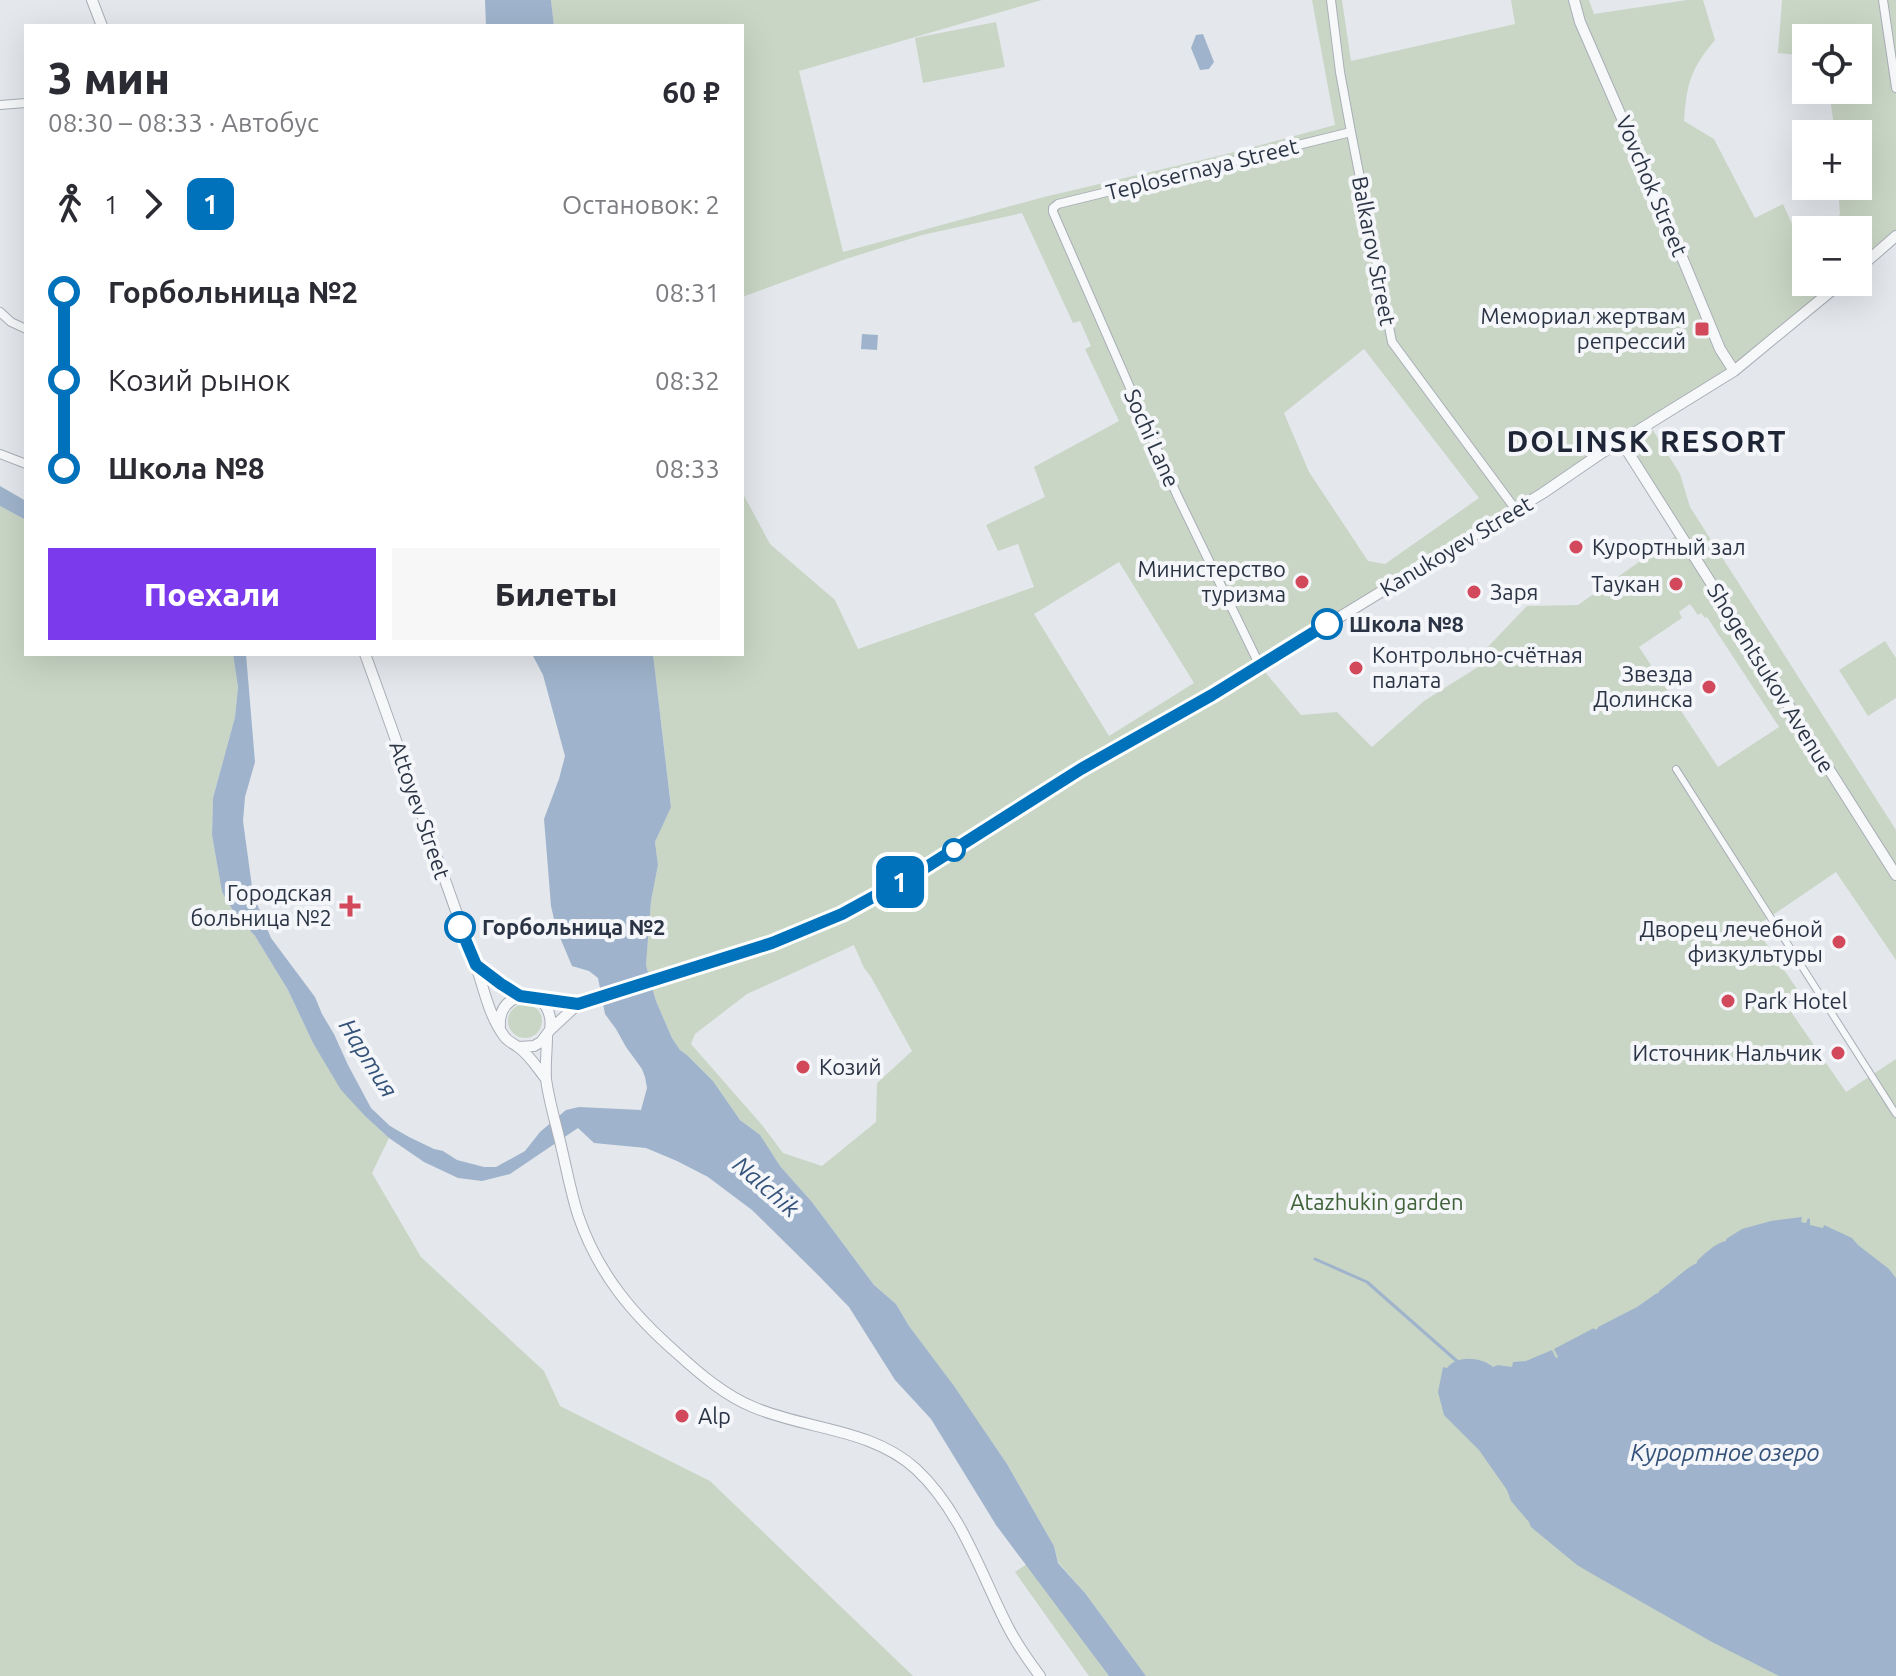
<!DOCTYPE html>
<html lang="ru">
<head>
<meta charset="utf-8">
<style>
  body { margin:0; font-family:Ubuntu,sans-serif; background:#f7f7f7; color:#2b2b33; height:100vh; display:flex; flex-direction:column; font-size:30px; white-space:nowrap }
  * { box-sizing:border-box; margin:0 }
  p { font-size:26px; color:#7c7c81 }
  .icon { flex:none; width:44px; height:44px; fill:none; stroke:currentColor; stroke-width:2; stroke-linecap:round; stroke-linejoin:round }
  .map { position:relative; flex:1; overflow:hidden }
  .sheet { position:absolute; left:24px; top:24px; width:720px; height:632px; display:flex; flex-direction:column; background:#fff; border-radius:0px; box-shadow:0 8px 32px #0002 }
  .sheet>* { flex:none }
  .badge { padding:0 16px; border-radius:12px; font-size:28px; line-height:52px }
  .tools { position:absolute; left:1792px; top:24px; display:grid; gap:16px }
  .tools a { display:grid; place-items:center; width:80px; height:80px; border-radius:0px; background:#fff; box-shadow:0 8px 32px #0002; font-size:40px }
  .map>.badge { position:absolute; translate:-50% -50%; box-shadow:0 0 0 4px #fff }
  .legs { display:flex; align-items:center; gap:12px; height:88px; padding:0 24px; font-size:26px }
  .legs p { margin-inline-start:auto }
  .overview { display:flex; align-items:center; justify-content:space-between; height:136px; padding:0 24px }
  h1 { font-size:44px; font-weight:800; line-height:60px }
  .cta { display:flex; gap:16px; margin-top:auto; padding:16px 24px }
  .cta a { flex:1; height:92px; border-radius:0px; background:#7c3aed; color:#fff; font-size:32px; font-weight:800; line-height:92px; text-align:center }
  .cta a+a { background:#f7f7f7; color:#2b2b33 }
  ul { padding:0 24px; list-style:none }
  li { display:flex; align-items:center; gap:28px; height:88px; font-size:30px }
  li i { display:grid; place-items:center; width:12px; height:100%; margin:0 10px; background:currentColor }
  li i::after { content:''; width:20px; height:20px; margin:-10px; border:6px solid; border-radius:50%; background:#fff }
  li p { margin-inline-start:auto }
  li:first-child i { background:linear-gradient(#0000 50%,currentColor 0) }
  li:last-child i { background:linear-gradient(currentColor 50%,#0000 0) }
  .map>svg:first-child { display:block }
  .green { fill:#c9d6c5; fill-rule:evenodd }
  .water { fill:#9fb4cc }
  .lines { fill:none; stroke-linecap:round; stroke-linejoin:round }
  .stream { stroke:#9fb4cc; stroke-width:3 }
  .pedestrian-casing { stroke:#a9aeb7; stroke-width:8 }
  .minor-casing { stroke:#a9aeb7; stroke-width:10 }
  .tertiary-casing { stroke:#a9aeb7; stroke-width:12 }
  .pedestrian { stroke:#f7f8fa; stroke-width:6 }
  .minor { stroke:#f7f8fa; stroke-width:8 }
  .tertiary { stroke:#f7f8fa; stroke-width:10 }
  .line-1-casing { stroke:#fff; stroke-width:18 }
  .line-1 { stroke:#0072bc; stroke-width:12 }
  .poi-dot { fill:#d1495b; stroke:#f4f6f9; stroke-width:3 }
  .stop-1-dot { fill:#fff; stroke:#0072bc; stroke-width:4 }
  .labels { text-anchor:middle; stroke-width:8; stroke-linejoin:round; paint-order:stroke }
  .street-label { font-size:22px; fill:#2b3445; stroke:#f4f6f9 }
  .poi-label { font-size:22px; fill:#2b3445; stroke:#f4f6f9; text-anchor:end }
  .stop-label { font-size:22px; font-weight:bold; fill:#2b3445; stroke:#f4f6f9; text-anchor:start }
  .park-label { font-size:22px; fill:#3f6138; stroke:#f4f6f9 }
  .water-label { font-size:24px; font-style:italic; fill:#34527a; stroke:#f4f6f9 }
  .district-label { font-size:30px; font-weight:bold; letter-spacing:2px; fill:#1d2536; stroke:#f4f6f9 }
</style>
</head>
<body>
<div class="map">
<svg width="1896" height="1676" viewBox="0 0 1896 1676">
  <rect width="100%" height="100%" fill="#e4e7ec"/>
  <path class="green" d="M551 0H1042L799 71 843 252 1044 197 1227 154 1335 125 1312 0H1342L1351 61 1515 24 1511 0H1589L1594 14 1687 0H1703L1715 40C1690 70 1687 83 1684 121L1714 139 1755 218 1783 204 1798 237 1806 234V282H1842L1763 347 1649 424 1680 474 1690 507 1896 830V960L1836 872 1755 927 1799 992 1785 1003 1846 1092 1896 1059V1676H1146L1085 1593 1058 1562 1054 1546 1007 1464 954 1387 909 1326 896 1304 874 1285 812 1202 780 1166 760 1136 740 1120 713 1081 687 1055 680 1050 672 1038 656 1001 646 965 651 901 658 865 655 842 671 806 653 654H742V492L770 544 835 600 858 649 1034 587 1018 544 998 551 986 525 1045 497 1034 467 1119 421 1085 349 1091 346 1080 321 1073 323 1022 213 922 235 843 260 742 297V26H554ZM1364 349 1479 498 1385 564 1368 561 1309 472 1284 413ZM1621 441 1680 533 1578 605 1527 606 1483 652 1478 667 1424 701 1372 747 1337 712 1301 715 1260 666ZM1119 562 1194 683 1109 736 1034 614ZM1690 604 1698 615 1701 613 1705 618 1707 617 1779 727 1718 767 1639 647 1682 618 1679 612ZM854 945 864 968 871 977 912 1051 877 1083 876 1122 822 1166 783 1153 762 1125 691 1044 695 1034 747 994Z
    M1782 0H1896V236L1858 269V230H1812L1840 215 1838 186H1858V134H1835L1829 90H1858V38H1806V56L1778 53Z
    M996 22 1005 67 923 83 915 38Z
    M0 506 26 520V654H233L238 687 235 717 213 798 212 835 222 892 235 914 255 936 288 990 313 1043 366 1117 389 1138 372 1173 421 1257 544 1371 560 1406 710 1481 913 1676H0Z
    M1885 641 1896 658V698L1868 716 1839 670Z
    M508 1021a17 17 0 1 1 34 0a17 17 0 1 1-34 0Z
    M1027 1564 1109 1676H1089L1015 1572Z"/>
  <path class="water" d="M485 0H551L554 26H486Z
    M1203 34 1214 62 1209 69 1200 70 1191 48 1196 35Z
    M862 334 878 335 877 350 861 349Z
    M0 486 26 501V520L0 506Z
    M233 654H246L255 762 245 797 243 821 253 894 271 938 315 997 322 1014 334 1034 348 1065 371 1108 390 1126 409 1137 434 1149 443 1151 457 1160 484 1167H496L525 1151 540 1132 566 1110 579 1107 641 1110 647 1088 645 1077 642 1069 626 1047 616 1029 605 1014 598 978 589 971 572 966 556 928 551 906 544 819 559 779 565 756 543 675 532 654H653L671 807 655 842 658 865 651 901 646 965 656 1001 672 1038 680 1050 687 1055 713 1081 740 1120 760 1135 780 1166 812 1202 874 1285 896 1304 909 1326 954 1386 1007 1464 1054 1546 1058 1563 1085 1593 1146 1676H1109L996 1525 931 1419 895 1380 849 1307 817 1274 752 1210 708 1177 677 1161 646 1148 594 1143 578 1128 510 1174 482 1181 458 1178 424 1162 389 1138 366 1117 341 1090 313 1043 288 990 255 936 235 914 222 892 212 835 213 798 235 717 238 687Z
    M1802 1217 1801 1222 1806 1223 1808 1218 1810 1219V1225L1823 1228 1824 1225 1852 1238 1858 1245 1889 1269 1896 1278V1676H1779L1712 1642 1594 1575 1577 1565 1531 1527 1529 1522 1511 1501 1507 1490 1479 1450 1444 1415 1438 1392 1443 1367 1447 1368C1457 1355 1481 1357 1493 1367L1498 1365 1512 1367 1513 1362 1526 1361 1552 1350 1556 1358 1558 1357 1554 1349 1594 1328 1595 1330 1598 1328V1327L1637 1307 1657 1293 1658 1294 1659 1291C1671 1283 1687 1267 1697 1263V1261C1705 1253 1716 1243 1726 1241V1239L1742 1229 1771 1221Z"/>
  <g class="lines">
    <path class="stream" d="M1315 1259 1367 1282 1458 1362"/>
    <defs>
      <path id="pedestrian" d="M1676 769 1896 1114"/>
      <path id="minor" d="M1331 0 1340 72 1351 132 1392 342 1516 510
        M1883 0 1896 88
        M0 105 26 103
        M0 312 11 322 26 329
        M0 454 26 464
        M1260 666 1177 495 1053 212V208L1058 204 1351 132"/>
      <path id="tertiary" d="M92 0 102 26
        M1574 0 1580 22 1672 233 1720 349 1734 371
        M1858 269 1896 236
        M1621 441 1896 875
        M365 654C403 757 437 861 475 963 484 988 488 1014 504 1036 508 1042 513 1043 518 1047 529 1054 538 1069 546 1079
        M476 966 520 996
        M539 999C549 1007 552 1017 550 1030
        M500 1026C499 1011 506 1001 520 996L578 1004
        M547 1036C547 1050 545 1065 546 1079 549 1102 557 1127 562 1150 567 1171 571 1193 578 1215 598 1274 633 1315 679 1355 701 1375 726 1396 753 1407 807 1430 871 1428 916 1469 961 1511 980 1572 1007 1625 1016 1643 1028 1660 1040 1676
        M519 1047 534 1046 541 1042 550 1030 578 1004 743 953 808 930 863 903 917 873 1081 769 1212 695 1543 493 1600 454 1734 371 1842 282"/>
    </defs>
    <use href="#pedestrian" class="pedestrian-casing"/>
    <use href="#minor" class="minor-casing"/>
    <use href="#tertiary" class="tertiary-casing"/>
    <use href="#pedestrian" class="pedestrian"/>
    <use href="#minor" class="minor"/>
    <use href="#tertiary" class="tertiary"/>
  </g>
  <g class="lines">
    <defs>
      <path id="line-1" d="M460 927 476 965 501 984 520 996 578 1004 772 943 842 914 917 873 1081 769 1212 695 1327 624"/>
    </defs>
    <use href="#line-1" class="line-1-casing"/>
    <use href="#line-1" class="line-1"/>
  </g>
  <g class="poi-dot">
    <rect x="1694" y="321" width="16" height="16" rx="4"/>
    <circle cx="1576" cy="547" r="8"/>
    <circle cx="1302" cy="582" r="8"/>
    <circle cx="1676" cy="584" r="8"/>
    <circle cx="1474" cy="592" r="8"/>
    <circle cx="1356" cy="668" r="8"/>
    <circle cx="1709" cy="687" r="8"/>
    <path d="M346 894h8v8h8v8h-8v8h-8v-8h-8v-8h8z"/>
    <circle cx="1839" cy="942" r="8"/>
    <circle cx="1728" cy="1001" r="8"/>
    <circle cx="1838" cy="1053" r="8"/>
    <circle cx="803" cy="1067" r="8"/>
    <circle cx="682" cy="1416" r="8"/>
  </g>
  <g class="stop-1-dot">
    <circle cx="1327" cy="624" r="14"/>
    <circle cx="954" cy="850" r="10"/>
    <circle cx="460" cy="927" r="14"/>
  </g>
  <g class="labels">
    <g class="street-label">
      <text transform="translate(1202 169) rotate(-14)" y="8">Teplosernaya Street</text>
      <text transform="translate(1652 186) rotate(67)" y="8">Vovchok Street</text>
      <text transform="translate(1374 251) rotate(79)" y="8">Balkarov Street</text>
      <text transform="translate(1152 438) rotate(66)" y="8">Sochi Lane</text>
      <text transform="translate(1456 546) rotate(-31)" y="8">Kanukoyev Street</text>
      <text transform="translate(1771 678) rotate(58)" y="8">Shogentsukov Avenue</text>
      <text transform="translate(420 810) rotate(71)" y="8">Attoyev Street</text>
    </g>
    <g class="poi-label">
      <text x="1686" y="324">Мемориал жертвам<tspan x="1686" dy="25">репрессий</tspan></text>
      <text x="1592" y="555" text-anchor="start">Курортный зал</text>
      <text x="1286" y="577">Министерство<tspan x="1286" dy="25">туризма</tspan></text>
      <text x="1660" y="592">Таукан</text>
      <text x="1490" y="600" text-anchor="start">Заря</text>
      <text x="1372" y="663" text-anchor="start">Контрольно-счётная<tspan x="1372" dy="25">палата</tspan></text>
      <text x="1693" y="682">Звезда<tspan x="1693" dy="25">Долинска</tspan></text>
      <text x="332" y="901">Городская<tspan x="332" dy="25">больница №2</tspan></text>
      <text x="1823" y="937">Дворец лечебной<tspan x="1823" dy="25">физкультуры</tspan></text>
      <text x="1744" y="1009" text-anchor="start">Park Hotel</text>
      <text x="1822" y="1061">Источник Нальчик</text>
      <text x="819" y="1075" text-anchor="start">Козий</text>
      <text x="698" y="1424" text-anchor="start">Alp</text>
    </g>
    <g class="stop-label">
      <text x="1349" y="632">Школа №8</text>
      <text x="482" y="935">Горбольница №2</text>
    </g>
    <g class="park-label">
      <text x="1377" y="1210">Atazhukin garden</text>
    </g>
    <g class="water-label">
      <text transform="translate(368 1058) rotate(58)" y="8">Нартия</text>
      <text transform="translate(766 1187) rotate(41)" y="8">Nalchik</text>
      <text x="1725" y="1461">Курортное озеро</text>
    </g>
    <g class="district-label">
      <text x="1647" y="452">DOLINSK RESORT</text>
    </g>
  </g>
</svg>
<div class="tools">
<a><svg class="icon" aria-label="locate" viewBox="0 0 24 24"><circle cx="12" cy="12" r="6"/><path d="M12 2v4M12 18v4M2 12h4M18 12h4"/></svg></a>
<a>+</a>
<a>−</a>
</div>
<b class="badge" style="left:900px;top:882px;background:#0072bc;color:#fff">1</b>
<section class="sheet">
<div class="overview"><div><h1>3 мин</h1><p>08:30 – 08:33 · Автобус</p></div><b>60 ₽</b></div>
<div class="legs"><svg class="icon" aria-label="walk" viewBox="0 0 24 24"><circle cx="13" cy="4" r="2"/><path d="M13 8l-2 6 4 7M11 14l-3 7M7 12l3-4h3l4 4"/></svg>1<svg class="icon" aria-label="forward" viewBox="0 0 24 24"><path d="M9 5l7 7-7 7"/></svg><b class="badge" style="background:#0072bc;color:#fff">1</b><p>Остановок: 2</p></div>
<ul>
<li><i style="color:#0072bc"></i><b>Горбольница №2</b><p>08:31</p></li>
<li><i style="color:#0072bc"></i><span>Козий рынок</span><p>08:32</p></li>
<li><i style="color:#0072bc"></i><b>Школа №8</b><p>08:33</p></li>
</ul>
<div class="cta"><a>Поехали</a><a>Билеты</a></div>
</section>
</div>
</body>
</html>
